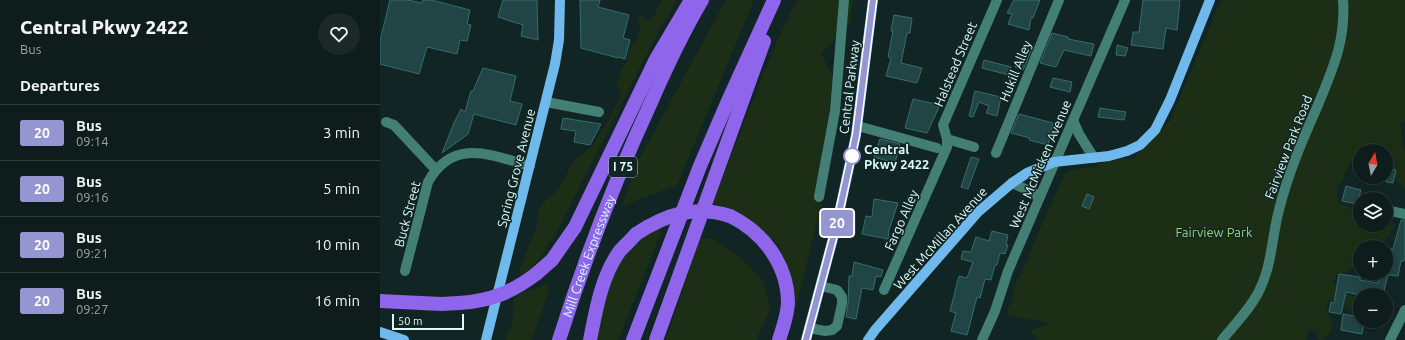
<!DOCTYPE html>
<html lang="en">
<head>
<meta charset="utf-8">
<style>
  body { margin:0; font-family:Ubuntu,sans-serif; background:#1c2929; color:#f1f3f6; height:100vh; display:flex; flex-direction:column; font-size:15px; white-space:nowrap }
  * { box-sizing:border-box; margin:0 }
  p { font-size:13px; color:#9ba1a3 }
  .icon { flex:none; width:22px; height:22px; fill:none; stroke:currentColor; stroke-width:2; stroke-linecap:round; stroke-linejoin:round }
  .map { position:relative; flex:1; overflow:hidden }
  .side { display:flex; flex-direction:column; background:#0e1c1c; width:380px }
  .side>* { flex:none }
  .badge { padding:0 8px; border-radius:3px; font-size:14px; line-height:26px }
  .needle { width:26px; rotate:10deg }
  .fabs { position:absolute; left:973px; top:144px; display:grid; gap:8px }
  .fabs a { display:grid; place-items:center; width:40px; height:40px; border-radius:50%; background:#0e1c1c; box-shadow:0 2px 10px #0003,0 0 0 1px #2e3a3b; font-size:20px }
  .scale { position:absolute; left:12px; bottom:10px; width:72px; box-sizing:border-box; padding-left:4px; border:2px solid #dbfbf8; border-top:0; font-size:11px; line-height:14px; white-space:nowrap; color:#dbfbf8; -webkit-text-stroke:3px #122525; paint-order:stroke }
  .map>.badge { position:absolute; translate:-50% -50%; box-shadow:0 0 0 2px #fff }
  h2 { padding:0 20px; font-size:15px; line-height:36px }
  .round { display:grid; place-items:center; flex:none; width:42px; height:42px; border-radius:21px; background:#1c2929 }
  .headline { display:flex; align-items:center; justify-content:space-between; height:68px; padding:0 20px }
  h1 { font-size:19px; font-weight:800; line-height:30px }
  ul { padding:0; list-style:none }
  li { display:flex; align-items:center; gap:12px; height:56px; padding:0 20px; border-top:1px solid #2e3a3b }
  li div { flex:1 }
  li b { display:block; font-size:15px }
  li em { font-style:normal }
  li .badge { min-width:44px; font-weight:700; text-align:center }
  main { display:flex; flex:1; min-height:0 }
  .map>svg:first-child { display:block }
  .green { fill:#1c2f16 }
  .building { fill:#214444; stroke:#366d6d }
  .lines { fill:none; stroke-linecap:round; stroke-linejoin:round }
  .minor { stroke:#437f75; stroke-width:10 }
  .major { stroke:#70b9ed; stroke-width:10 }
  .highway { stroke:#8f65ec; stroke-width:14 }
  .highway-bridge { stroke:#8f65ec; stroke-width:14 }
  .line-casing { stroke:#fff; stroke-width:9 }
  .line { stroke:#9595d1; stroke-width:6 }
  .stop-dot { fill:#fff; stroke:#9595d1; stroke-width:2 }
  .labels { text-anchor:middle; stroke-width:3; stroke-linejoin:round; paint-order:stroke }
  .shield { fill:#122525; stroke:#9fbbb9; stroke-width:1 }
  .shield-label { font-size:12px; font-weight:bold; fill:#dbfbf8 }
  .street-label { font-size:13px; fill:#dbfbf8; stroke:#122525 }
  .stop-label { font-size:13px; font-weight:bold; fill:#dbfbf8; stroke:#122525; text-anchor:start }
  .park-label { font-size:13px; fill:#9dd26f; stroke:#122525 }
</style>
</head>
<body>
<main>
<section class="side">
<div class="headline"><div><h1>Central Pkwy 2422</h1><p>Bus</p></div><a class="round"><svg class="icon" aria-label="heart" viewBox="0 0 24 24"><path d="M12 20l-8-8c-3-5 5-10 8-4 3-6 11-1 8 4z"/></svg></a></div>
<h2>Departures</h2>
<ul>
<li><span class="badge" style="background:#9595d1;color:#fff">20</span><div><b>Bus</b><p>09:14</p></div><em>3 min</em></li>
<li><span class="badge" style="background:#9595d1;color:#fff">20</span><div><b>Bus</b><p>09:16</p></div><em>5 min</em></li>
<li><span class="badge" style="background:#9595d1;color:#fff">20</span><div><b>Bus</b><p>09:21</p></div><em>10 min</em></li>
<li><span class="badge" style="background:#9595d1;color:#fff">20</span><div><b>Bus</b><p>09:27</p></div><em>16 min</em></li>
</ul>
</section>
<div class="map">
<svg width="1025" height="340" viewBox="0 0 1025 340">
  <rect width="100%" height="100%" fill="#122525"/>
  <path class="green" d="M282 0H297L273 42 177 231C168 245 156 269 141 275L139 273V270L157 227 158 211 163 203 178 190 194 161 212 146 226 124 241 96V92L238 88 237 84 241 70 247 62 249 51 258 38 260 28 258 17 261 14 264 16 266 20 269 21 273 18Z
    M346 0H374L297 185 242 206 256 165Z
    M417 0H473L470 23 441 54 452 74 448 133 436 194 441 204 415 311 413 283 399 246 373 222 351 208 332 203 396 43Z
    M841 0H1025V120L1020 124 1025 155V190L1016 180 1010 164 1006 162V151H980V155L970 163 957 190 960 204 973 208H980V225H1006V222L1015 226 1001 247H980V260L978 261 972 270 957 275 953 282 960 293 977 296 980 298V314L972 313 959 300 948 301 946 309C953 324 956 327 943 340H940L935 331 929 329 926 340H657L651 332 654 329 666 326 667 323 626 314 631 302 637 279 645 266 658 233 685 173 691 170 716 167C725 156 741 159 754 158L790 121Z
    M283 227 238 340H217L227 290 244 257 268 232Z
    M320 238 332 239 362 259 383 280 390 310 376 340H286Z
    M165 284 168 285 170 287 169 292 151 340H125C129 332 132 325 133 316 134 310 132 301 136 297 144 289 157 291 165 284Z"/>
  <path class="building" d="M10 0H28L42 3 43 0H51L90 10 87 24 91 25 87 41 80 40 77 54 47 47 39 74 0 64V41Z
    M123 0H157L158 40 141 36 143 25 118 17Z
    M200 0H220L218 7 249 15 243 38 250 40 245 59 238 57V58L201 48Z
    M634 0H660L653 18H651L649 30 628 24 632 14 627 13Z
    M763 0H800L797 30 786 28 783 49 751 45 753 32H759Z
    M514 15 532 18 530 33H527L521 63 542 68 537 83 506 76 511 58 508 57 513 31H511Z
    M672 33 688 37V39L714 44 711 56 684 50 676 67 660 63Z
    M737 45 748 48 745 56 736 55Z
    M644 46 652 49 643 70 635 67Z
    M604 60 631 67 629 75 602 68Z
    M103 68 136 76 130 101 142 104 136 125 94 114 88 134 62 153 74 123 81 109 85 112 91 91H93Z
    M673 78 692 82 690 92 670 87Z
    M595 91 621 97 617 116 606 113 609 106 599 102 593 117 589 116Z
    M533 99 560 105 547 133 525 128Z
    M720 108 746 112 744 120 718 117Z
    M639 114 673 123 668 145 649 140 650 138 631 133Z
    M183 118 221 124 210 145 194 142 196 131 181 129Z
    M500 139 520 144 515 163 494 157Z
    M591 157 599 159 588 189 581 187Z
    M1006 168 1016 170 1013 183 1006 182Z
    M966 186 981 190 977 204 962 201Z
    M707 194 714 197 709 209 702 206Z
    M494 199 518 203 509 230 508 239 482 234 486 216 492 217Z
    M1021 220H1025V255L1024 261H1021L1018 276 1008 275 1003 295H980L966 292 961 314 949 312 951 302 954 303 959 274 980 277V280L998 283 1000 273H1006V261H1007L1010 249H1013Z
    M612 231 628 235 626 245H628L625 254 620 253 617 265H615L611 280 605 279 600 298 597 297 587 335 571 331 576 313 570 311 579 276 587 278 593 262 581 259 583 251 591 252 596 237 609 241Z
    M474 262 503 270 501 277 496 276 493 290 482 288 476 319 466 317 468 304 469 276H472Z
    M963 314 980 317V321H984L982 334 961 330Z"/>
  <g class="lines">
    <path class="minor" d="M166 102 219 112
      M693 120 699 134 714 158
      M6 122 14 125 56 170
      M478 126 557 148
      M567 139 594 147
      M616 153 679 0
      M632 183 654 193 659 199
      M439 197 455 111 464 0
      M1006 210 1025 214
      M25 271 48 182C73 137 111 155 150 166
      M504 290 567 147V139L563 125 617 0
      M429 328 445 331 452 330 457 326 462 304V297L457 290 441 286
      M602 340 615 311 628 271 659 199 745 0
      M842 340C854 325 872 307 880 289 892 264 892 236 899 210 908 173 923 139 938 105 953 68 966 40 963 0
      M1010 340 1025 310"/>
    <path class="major" d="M0 332 24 340
      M106 340 175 64 179 40 180 0
      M426 340 456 227 476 135 493 0
      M488 340 495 330 598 212 632 183 647 173 674 162 729 156 747 151 760 145 775 130 790 100 830 0"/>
    <g class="highway">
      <path d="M350 216C383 232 407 264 408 301 408 315 403 327 399 340"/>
      <path d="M156 274 172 260 195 227 276 59 311 0"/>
      <path d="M0 301 61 304 79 303"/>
      <path id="s1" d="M179 340C205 258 236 178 272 100 287 66 303 32 322 0"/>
      <path d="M210 340C216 310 221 278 239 252 244 246 251 240 256 234"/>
      <path d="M253 340 320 166 348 101 394 0"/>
      <path d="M276 340 384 41"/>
    </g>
    <path class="highway-bridge" d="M256 234C286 214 315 205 350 216
      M79 303C110 301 131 293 156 274"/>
  </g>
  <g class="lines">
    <defs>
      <path id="line" d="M426 340 456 227 476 135 493 0"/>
    </defs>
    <use href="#line" class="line-casing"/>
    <use href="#line" class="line"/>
  </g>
  <circle class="stop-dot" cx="472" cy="156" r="8"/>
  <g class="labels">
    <rect class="shield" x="229" y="157" width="28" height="20" rx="3"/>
    <g class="shield-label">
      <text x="243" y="171">I 75</text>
    </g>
    <g class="street-label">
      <text transform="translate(575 64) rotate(-67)" y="5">Halstead Street</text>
      <text transform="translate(635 71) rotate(-68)" y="5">Hukill Alley</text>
      <text transform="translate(469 87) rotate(-83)" y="5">Central Parkway</text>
      <text transform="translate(908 147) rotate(-69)" y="5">Fairview Park Road</text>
      <text transform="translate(660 164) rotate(-67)" y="5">West McMicken Avenue</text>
      <text transform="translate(136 168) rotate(-76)" y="5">Spring Grove Avenue</text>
      <text transform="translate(27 214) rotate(-75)" y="5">Buck Street</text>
      <text transform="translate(521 220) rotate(-66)" y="5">Fargo Alley</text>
      <text transform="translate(560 238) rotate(-48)" y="5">West McMillan Avenue</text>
      <text dy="5" stroke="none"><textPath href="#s1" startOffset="89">Mill Creek Expressway</textPath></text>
    </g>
    <g class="stop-label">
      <text x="484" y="154">Central<tspan x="484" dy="15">Pkwy 2422</tspan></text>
    </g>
    <g class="park-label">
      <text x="834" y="237">Fairview Park</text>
    </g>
  </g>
</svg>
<div class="fabs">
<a><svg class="needle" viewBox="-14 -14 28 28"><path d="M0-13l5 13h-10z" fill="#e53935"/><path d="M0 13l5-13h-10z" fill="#9ba1a3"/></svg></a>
<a><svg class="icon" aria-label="layers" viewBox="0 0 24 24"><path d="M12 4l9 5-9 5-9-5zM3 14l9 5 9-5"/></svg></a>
<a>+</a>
<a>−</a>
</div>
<div class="scale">50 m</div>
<b class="badge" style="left:457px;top:223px;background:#9595d1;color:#fff">20</b>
</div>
</main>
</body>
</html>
